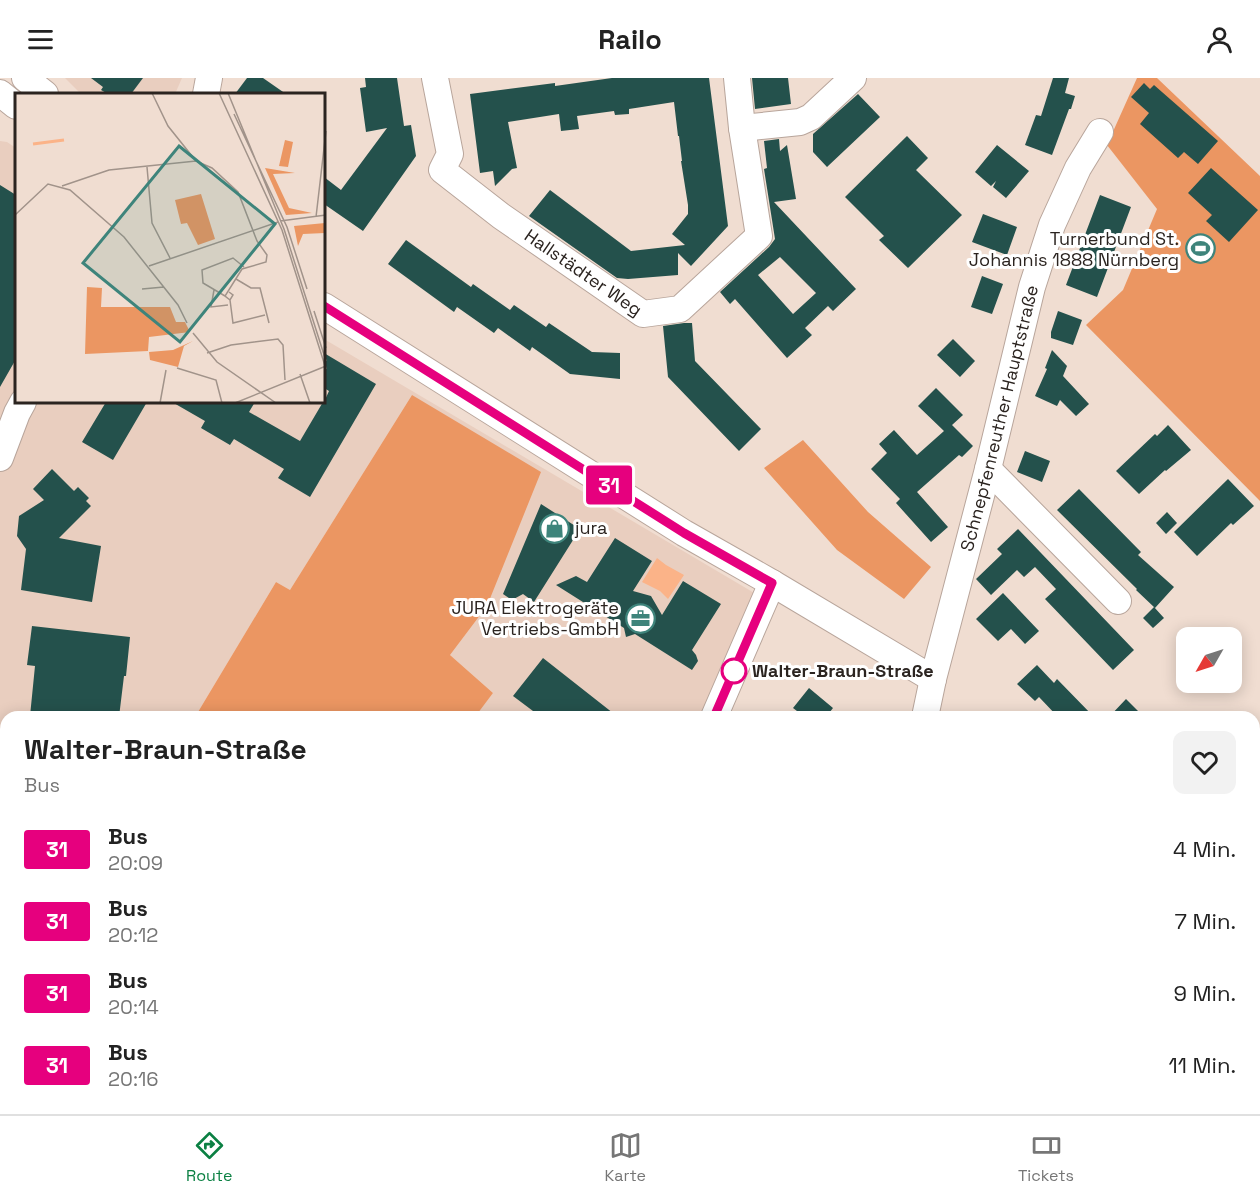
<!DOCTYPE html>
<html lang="de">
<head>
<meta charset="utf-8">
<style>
  body { margin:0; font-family:"Space Grotesk",sans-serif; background:#f2f2f2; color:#222; height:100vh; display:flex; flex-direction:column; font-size:22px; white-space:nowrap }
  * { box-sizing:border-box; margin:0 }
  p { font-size:20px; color:#767676 }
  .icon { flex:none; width:33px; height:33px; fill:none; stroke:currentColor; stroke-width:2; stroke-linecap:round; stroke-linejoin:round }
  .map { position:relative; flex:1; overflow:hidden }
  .details { position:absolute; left:0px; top:633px; width:1260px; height:404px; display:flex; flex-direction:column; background:#fff; border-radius:18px 18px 0 0; box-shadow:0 3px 15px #0003 }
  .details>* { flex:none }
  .badge { padding:0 12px; border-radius:4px; font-size:21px; line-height:39px }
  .needle { width:39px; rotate:231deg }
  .controls { position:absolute; left:1176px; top:549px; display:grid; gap:12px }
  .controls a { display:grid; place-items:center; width:66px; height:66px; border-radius:12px; background:#fff; box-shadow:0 3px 15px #0003; font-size:30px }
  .map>.badge { position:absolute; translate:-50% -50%; box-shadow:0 0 0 3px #fff }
  .round { display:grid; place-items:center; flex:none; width:63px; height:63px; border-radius:12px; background:#f2f2f2 }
  .summary { display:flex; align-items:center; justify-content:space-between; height:102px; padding:0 24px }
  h1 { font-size:28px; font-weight:700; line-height:45px }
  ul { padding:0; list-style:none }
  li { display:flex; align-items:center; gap:18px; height:72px; padding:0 24px }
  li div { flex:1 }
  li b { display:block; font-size:22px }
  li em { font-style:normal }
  li .badge { min-width:66px; font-weight:700; text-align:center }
  header { display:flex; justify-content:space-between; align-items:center; height:78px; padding:0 24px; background:#fff; font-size:27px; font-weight:700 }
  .tab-bar { display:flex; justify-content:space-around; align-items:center; height:84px; border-top:2px solid #e0e0e0; background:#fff; font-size:16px; color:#767676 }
  .tab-bar a { display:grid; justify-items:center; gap:3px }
  .tab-bar .active { color:#0b8043 }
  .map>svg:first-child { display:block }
  .built { fill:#e9cebf }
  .green { fill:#eb9662 }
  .water { fill:#fbb388 }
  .building { fill:#24514c; fill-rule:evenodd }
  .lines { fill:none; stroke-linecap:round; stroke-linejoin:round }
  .minor-casing { stroke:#b8a59b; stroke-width:28 }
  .minor { stroke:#fff; stroke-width:26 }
  .line-casing { stroke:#fff; stroke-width:14 }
  .line { stroke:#e6007e; stroke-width:9 }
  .stop-dot { fill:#fff; stroke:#e6007e; stroke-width:3 }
  .labels { text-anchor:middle; stroke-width:6; stroke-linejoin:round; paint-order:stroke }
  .poi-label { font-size:18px; fill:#2b2420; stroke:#fff; text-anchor:end }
  .street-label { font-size:18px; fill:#2b2420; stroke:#fff }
  .stop-label { font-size:18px; font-weight:bold; fill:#2b2420; stroke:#fff; text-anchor:start }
  .inset-river { fill:none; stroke:#fbb388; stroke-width:3 }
  .inset-road { fill:none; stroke:#a1938a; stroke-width:1.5 }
  .view { fill:#3e847b; fill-opacity:0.15; stroke:#3e847b; stroke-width:3 }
  .inset-edge { fill:none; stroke:#2b2420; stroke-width:3 }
</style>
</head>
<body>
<header><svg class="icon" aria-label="menu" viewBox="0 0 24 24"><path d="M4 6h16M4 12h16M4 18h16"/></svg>Railo<svg class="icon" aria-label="person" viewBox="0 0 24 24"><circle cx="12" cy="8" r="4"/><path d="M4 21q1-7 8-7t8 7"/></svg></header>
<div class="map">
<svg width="1260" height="1036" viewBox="0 0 1260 1036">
  <rect width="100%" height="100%" fill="#f0ddd1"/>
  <path class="built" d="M65 0H182L175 16H81Z
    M0 63 7 64 16 70V324H324V261L768 523 721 639H475L493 615 450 577 487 528 412 317 290 512 276 504 195 639H6V836L0 827Z
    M211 1031H407L400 1036H216Z"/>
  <path class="green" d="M1137 0H1157L1260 98V423L1086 247 1123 212 1157 131 1107 67Z
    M412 317 541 394 487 528 450 577 493 615 475 639H195L276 504 290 512Z
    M803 362 868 434 931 489 904 521 837 472 764 390Z"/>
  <path class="water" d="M657 480 666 487 684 497 668 521 660 513 642 504Z"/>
  <path class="building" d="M91 0H143L131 16H108L101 12 103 9Z
    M247 0H263L286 16H235Z
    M365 0H397L404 48 411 47 416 78 363 153 324 126V99L341 112 387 50 366 54 360 10 366 9Z
    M612 0H709L728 148 691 188 678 175V197L628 201 617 200 529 138 550 112 631 173 685 167 672 156 688 136V127L681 83H682L679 58H678L674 24 629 31V36L615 37 614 33 577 38 579 51 561 53 559 36 508 44 517 90 512 91 495 108 493 93 480 95 470 16 555 5V8Z
    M752 0H788L791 26 755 31Z
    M1053 0H1069L1065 15 1075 18 1071 31H1069L1052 77 1025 67 1036 37 1041 38Z
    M1144 5 1150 11 1154 7 1218 63 1198 86 1184 74 1178 80 1140 46 1149 35 1131 19Z
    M858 16 880 39 827 89 813 74V56Z
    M907 58 928 80 916 92 962 137 908 190 879 162 884 158 845 119Z
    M779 61 780 73 787 67 796 121 774 124 856 211 833 233 828 228 805 250 812 257 787 280 735 221 730 226 720 214 769 169 775 161 764 91 767 90 764 63ZM780 179 816 215 793 236 758 197Z
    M997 67 1029 93 1006 120 993 109 996 103 991 108 975 94Z
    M1211 90 1258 132 1229 164 1206 143 1212 137 1188 115Z
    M0 107 16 117V281L0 309Z
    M1100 117 1131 129 1097 219 1066 207Z
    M983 136 1017 149 1007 177 972 164Z
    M406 162 471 209 473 206 510 232 514 227 546 249 549 245 592 274 620 275V301L570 296 532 269 530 273 498 250 494 255 457 229 454 234 388 186Z
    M982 198 1003 206 992 236 971 229Z
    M1058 233 1082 242 1073 267 1051 260V254Z
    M684 245H692L695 283 761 351 739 373 668 299 663 248Z
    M953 261 975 283 960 299 937 277Z
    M1052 272 1067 288 1063 298 1089 326 1076 338 1060 322 1057 328 1035 318 1047 291 1045 290Z
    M324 275 376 306 310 419 278 400 284 391 234 361 230 367 201 350 205 343 172 324H255L249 334 300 363 323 324H324L329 313 324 310Z
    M936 310 963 337 952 347 973 368 962 379 959 377 917 414 948 449 931 464 896 425 900 421 871 391 887 375 879 366 894 352 917 377 944 353 918 328Z
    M106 324H147L113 382 82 364Z
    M1168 347 1191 372 1166 393 1165 392 1139 416 1116 393 1155 356 1157 358Z
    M1025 373 1050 383 1042 404 1017 394Z
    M52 391 74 413 78 409 89 420 86 423 91 428 59 460 101 468 92 524 21 512 26 471 17 458 19 438 44 422 33 411Z
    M1228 401 1254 428 1233 447 1231 445 1197 478 1174 454Z
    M1079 411 1141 474 1138 477 1174 509 1155 530 1136 512 1137 511 1057 432Z
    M541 426 580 451 534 524 523 516 512 522 503 516Z
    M1167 434 1177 445 1166 456 1156 445Z
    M1018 451 1134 572 1113 592 1045 521 1056 511 1035 489 1024 499 1017 492 991 517 976 501 1002 476 997 471Z
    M615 460 652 483 633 513 651 518 662 537 683 503 721 526 692 572 696 577 698 583 692 592 635 556 626 559 624 550 556 507 576 498 587 504Z
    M1003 515 1039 553 1025 566 1011 551 998 563 976 541Z
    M1154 529 1164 540 1153 550 1143 540Z
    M32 548 130 559 126 598H124L119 639 30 638 35 588 27 587Z
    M543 580 618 639H541L513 618Z
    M1037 587 1054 605 1057 601 1094 639H1058L1039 619 1035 623 1017 606Z
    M809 610 833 630 826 639H805L793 630Z
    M1126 621 1144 639H1109Z"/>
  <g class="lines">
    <defs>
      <g id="minor">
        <path d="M25 0 45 16"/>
        <path id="s1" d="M435 0 450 76 442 92 501 138 643 236 680 231 759 158 742 50 737 0"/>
        <path d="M0 15 16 28"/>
        <path d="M206 16 209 0"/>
        <path d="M742 50 800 44 811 39 853 0"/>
        <path d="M324 228 684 455 772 505 933 601"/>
        <path d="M0 380 17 335 23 324"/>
        <path d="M988 391 1118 523"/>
        <path d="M714 639 772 505"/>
        <path id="s2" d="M925 639 933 601 988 391 1032 209 1052 147 1078 90 1100 54"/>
        <path d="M0 834 6 846"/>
        <path d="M200 1030 206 1036"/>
        <path d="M402 1036 408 1030"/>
        <path d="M867 1036V1030"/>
      </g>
    </defs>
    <use href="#minor" class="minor-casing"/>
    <use href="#minor" class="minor"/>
  </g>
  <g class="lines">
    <defs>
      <path id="line" d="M324 228 684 455 772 505 714 639"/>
    </defs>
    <use href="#line" class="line-casing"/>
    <use href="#line" class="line"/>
  </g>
  <defs>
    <symbol id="stadium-ring" viewBox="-11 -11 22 22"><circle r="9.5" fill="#fff" stroke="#3e847b" stroke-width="1.5"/><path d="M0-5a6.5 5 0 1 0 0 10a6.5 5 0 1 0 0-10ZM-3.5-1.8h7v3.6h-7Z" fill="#3e847b"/></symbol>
    <symbol id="shop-ring" viewBox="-11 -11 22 22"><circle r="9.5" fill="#fff" stroke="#3e847b" stroke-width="1.5"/><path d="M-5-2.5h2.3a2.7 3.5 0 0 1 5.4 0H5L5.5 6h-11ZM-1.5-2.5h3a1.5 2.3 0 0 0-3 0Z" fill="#3e847b"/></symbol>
    <symbol id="office-ring" viewBox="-11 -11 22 22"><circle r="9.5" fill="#fff" stroke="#3e847b" stroke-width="1.5"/><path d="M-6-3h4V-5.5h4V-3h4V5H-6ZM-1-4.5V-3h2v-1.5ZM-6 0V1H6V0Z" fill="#3e847b"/></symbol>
  </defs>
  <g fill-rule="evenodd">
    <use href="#stadium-ring" x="1184" y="154" width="33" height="33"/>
    <use href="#shop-ring" x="538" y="434" width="33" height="33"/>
    <use href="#office-ring" x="624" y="524" width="33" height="33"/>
  </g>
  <circle class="stop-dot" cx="734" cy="593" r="12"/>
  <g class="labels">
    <g class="poi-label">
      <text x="1179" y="167">Turnerbund St.<tspan x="1179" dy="21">Johannis 1888 Nürnberg</tspan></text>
      <text x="575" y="456" text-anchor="start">jura</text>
      <text x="619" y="536">JURA Elektrogeräte<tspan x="619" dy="21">Vertriebs-GmbH</tspan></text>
    </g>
    <g class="street-label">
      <text dy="6" stroke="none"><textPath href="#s1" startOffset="270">Hallstädter Weg</textPath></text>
      <text dy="6" stroke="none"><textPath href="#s2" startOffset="308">Schnepfenreuther Hauptstraße</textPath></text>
    </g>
    <g class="stop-label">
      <text x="752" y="599">Walter-Braun-Straße</text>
    </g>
  </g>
  <g transform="translate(15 15)">
    <rect width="310" height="310" fill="#f0ddd1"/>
    <path d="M270 47 278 49 273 74 264 73ZM250 75 280 80 258 81 274 115 297 120 271 122ZM186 101 200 146 183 152 172 130 166 131 160 107ZM310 130V140L288 141 283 153 279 133ZM72 194 87 195 86 214H155L161 229H170L175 239 134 244 133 258 70 261ZM178 248 169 253 163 274 135 267 134 259 158 257Z" fill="#eb9662"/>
    <path class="inset-river" d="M18 51 49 47"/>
    <path class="inset-road" d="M137 0 153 33 181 68M204 0 267 137 311 276M213 0 269 136 311 268M219 21 272 134 292 196M132 74 137 130 155 165M47 93 94 77 181 68 197 75 223 99 242 148 252 162 251 169 227 176 210 203 215 207 218 202 214 199M0 122 33 91 55 97 109 144 163 212 172 230M301 124 311 38M265 128 311 122M134 173 263 129M221 186 236 195H245L254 230M127 196 149 194M199 197 196 214 213 212M210 203 188 190 187 177 218 165 229 174M215 207 218 230 250 222M299 218 311 255M178 240 202 269 261 310M192 260 216 252 263 246 268 252 270 287M162 275 201 287 207 310M285 281 295 310M145 310 151 277M220 310 311 273"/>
    <path class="view" d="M164 53 260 131 165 249 68 170Z"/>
    <rect width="310" height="310" class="inset-edge"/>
  </g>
</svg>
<div class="controls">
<a><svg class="needle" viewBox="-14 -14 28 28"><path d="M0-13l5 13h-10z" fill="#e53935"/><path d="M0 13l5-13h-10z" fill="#767676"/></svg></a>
</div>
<b class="badge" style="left:609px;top:407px;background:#e6007e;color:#fff">31</b>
<section class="details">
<div class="summary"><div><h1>Walter-Braun-Straße</h1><p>Bus</p></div><a class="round"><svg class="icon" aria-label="heart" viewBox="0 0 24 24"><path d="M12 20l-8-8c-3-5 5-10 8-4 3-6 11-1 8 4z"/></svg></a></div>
<ul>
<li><span class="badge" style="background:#e6007e;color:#fff">31</span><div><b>Bus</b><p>20:09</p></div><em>4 Min.</em></li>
<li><span class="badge" style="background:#e6007e;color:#fff">31</span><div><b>Bus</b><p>20:12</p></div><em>7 Min.</em></li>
<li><span class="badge" style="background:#e6007e;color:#fff">31</span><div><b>Bus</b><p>20:14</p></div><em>9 Min.</em></li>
<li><span class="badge" style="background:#e6007e;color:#fff">31</span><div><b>Bus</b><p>20:16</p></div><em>11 Min.</em></li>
</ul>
</section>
</div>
<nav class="tab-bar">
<a class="active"><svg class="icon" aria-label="directions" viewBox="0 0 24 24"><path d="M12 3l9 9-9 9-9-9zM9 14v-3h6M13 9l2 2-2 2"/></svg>Route</a>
<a><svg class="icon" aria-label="map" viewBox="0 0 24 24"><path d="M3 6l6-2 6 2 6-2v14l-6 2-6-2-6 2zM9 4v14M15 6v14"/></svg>Karte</a>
<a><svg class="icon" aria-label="tickets" viewBox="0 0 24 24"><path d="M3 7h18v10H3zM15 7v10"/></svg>Tickets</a>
</nav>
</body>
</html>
